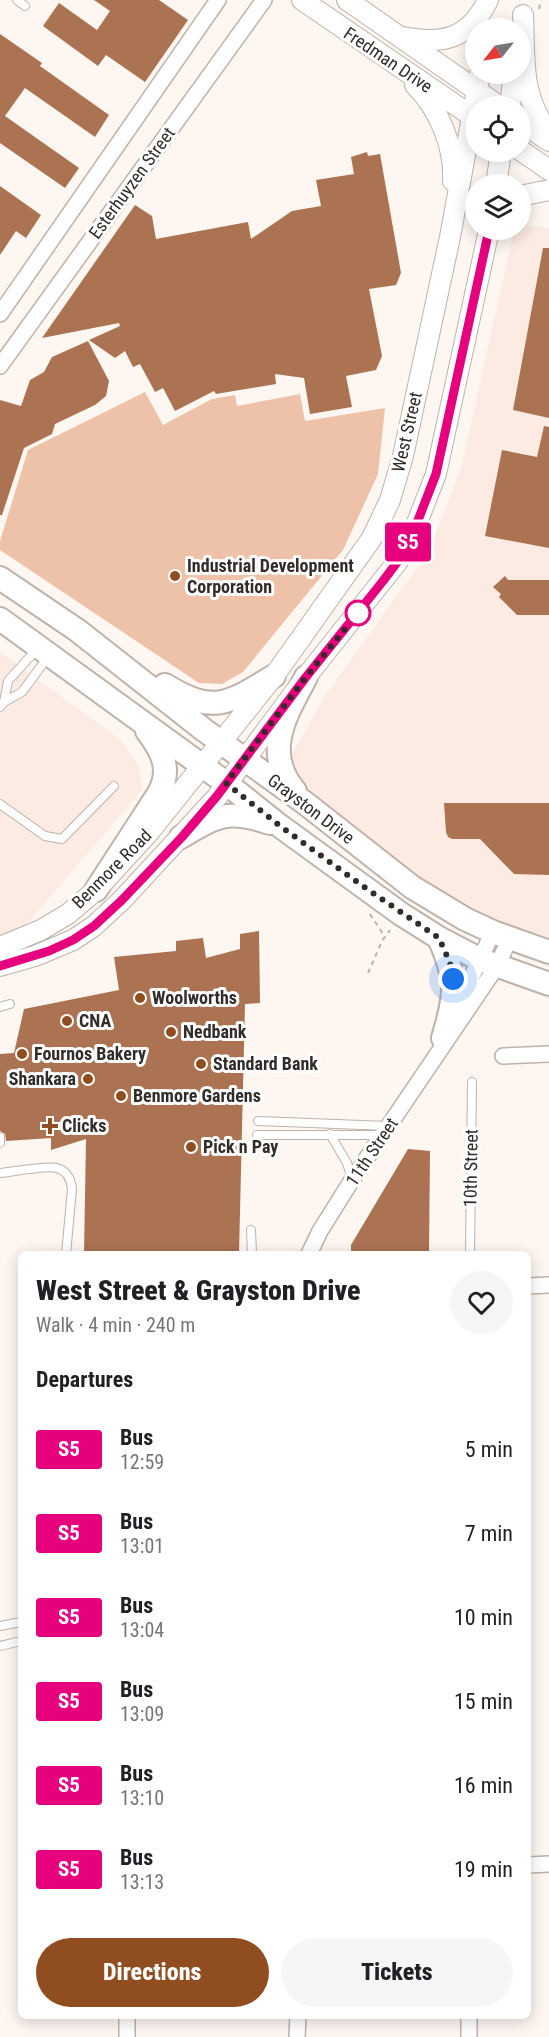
<!DOCTYPE html>
<html lang="en">
<head>
<meta charset="utf-8">
<style>
  body { margin:0; font-family:"Roboto Condensed",sans-serif; background:#f6f6f6; color:#202124; height:100vh; display:flex; flex-direction:column; font-size:22px; white-space:nowrap }
  * { box-sizing:border-box; margin:0 }
  p { font-size:20px; color:#757577 }
  .icon { flex:none; width:33px; height:33px; fill:none; stroke:currentColor; stroke-width:2; stroke-linecap:round; stroke-linejoin:round }
  .map { position:relative; flex:1; overflow:hidden }
  .sheet { position:absolute; left:18px; top:1251px; width:513px; height:768px; display:flex; flex-direction:column; background:#fff; border-radius:9px; box-shadow:0 3px 15px #0003 }
  .sheet>* { flex:none }
  .badge { padding:0 12px; border-radius:4px; font-size:21px; line-height:39px }
  .needle { width:39px; rotate:239deg }
  .buttons { position:absolute; left:465px; top:18px; display:grid; gap:12px }
  .buttons a { display:grid; place-items:center; width:66px; height:66px; border-radius:50%; background:#fff; box-shadow:0 3px 15px #0003; font-size:30px }
  .you { position:absolute; width:30px; height:30px; margin:-15px; border:4px solid #fff; border-radius:50%; background:#1a73e8; box-shadow:0 0 0 9px #1a73e833 }
  .map>.badge { position:absolute; translate:-50% -50%; box-shadow:0 0 0 3px #fff }
  h2 { padding:0 18px; font-size:22px; line-height:54px }
  .round { display:grid; place-items:center; flex:none; width:63px; height:63px; border-radius:32px; background:#f6f6f6 }
  .overview { display:flex; align-items:center; justify-content:space-between; height:102px; padding:0 18px }
  h1 { font-size:28px; font-weight:800; line-height:45px }
  .action { display:flex; gap:12px; margin-top:auto; padding:12px 18px }
  .action a { flex:1; height:69px; border-radius:36px; background:#904d1f; color:#fff; font-size:24px; font-weight:800; line-height:69px; text-align:center }
  .action a+a { background:#f6f6f6; color:#202124 }
  ul { padding:0; list-style:none }
  li { display:flex; align-items:center; gap:18px; height:84px; padding:0 18px }
  li div { flex:1 }
  li b { display:block; font-size:22px }
  li em { font-style:normal }
  li .badge { min-width:66px; font-weight:700; text-align:center }
  .map>svg:first-child { display:block }
  .built { fill:#fcebe2 }
  .green { fill:#eec2a9 }
  .building { fill:#ab7352 }
  .lines { fill:none; stroke-linecap:round; stroke-linejoin:round }
  .service-casing { stroke:#bfb2ab; stroke-width:10 }
  .minor-casing { stroke:#bfb2ab; stroke-width:18 }
  .tertiary-casing { stroke:#bfb2ab; stroke-width:22 }
  .secondary-casing { stroke:#bfb2ab; stroke-width:26 }
  .path { stroke:#b9b2ad; stroke-width:2; stroke-dasharray:4.5 4.5; stroke-linecap:butt }
  .service { stroke:#fff; stroke-width:8 }
  .minor { stroke:#fff; stroke-width:15 }
  .tertiary { stroke:#fff; stroke-width:20 }
  .secondary { stroke:#fff; stroke-width:22 }
  .line-casing { stroke:#fff; stroke-width:14 }
  .line { stroke:#e6007e; stroke-width:9 }
  .walk { stroke:#312c29; stroke-width:6; stroke-dasharray:0 10.8 }
  .poi-dot { fill:#904d1f; stroke:#fff; stroke-width:2 }
  .stop-dot { fill:#fff; stroke:#e6007e; stroke-width:3 }
  .labels { text-anchor:middle; stroke-width:6; stroke-linejoin:round; paint-order:stroke }
  .street-label { font-size:18px; fill:#312c29; stroke:#fff }
  .poi-label { font-size:18px; font-weight:bold; fill:#312c29; stroke:#fff; text-anchor:start }
</style>
</head>
<body>
<div class="map">
<svg width="549" height="2037" viewBox="0 0 549 2037">
  <rect width="100%" height="100%" fill="#fef6f1"/>
  <path class="built" d="M521 224 549 228V949L508 943 312 799 291 756 325 696 429 551 462 465 514 230H520Z
    M0 652 121 740 140 769 142 790 18 934 0 939Z"/>
  <path class="green" d="M145 392 163 425 212 399 235 395 237 406 300 394 305 421 385 408 378 474 343 550 243 672 222 684 199 683 0 550V541L28 450Z"/>
  <path class="building" d="M94 0H159L188 20 145 82 106 55 98 66 43 26 59 3 97 30 110 11Z
    M0 34 42 63 40 66 109 115 95 137 25 88 5 116 79 168 65 188 0 143Z
    M367 152 368 156 380 154 401 273 396 285 369 289 382 356 376 370 346 376 352 407 310 414 304 378 275 374 276 384 216 394 214 391 175 411 163 388 155 392 140 364 133 367 125 351 115 358 89 340 120 326 119 323 42 338 135 205 152 216 156 239 248 222 251 239 292 211 321 206 316 180 354 174 351 157Z
    M0 186 41 215 26 238 16 231 0 255Z
    M543 248H549V418L513 410Z
    M88 341 109 381 106 396 95 405 55 424 52 434 24 448 2 515H0V400L21 406 30 380 44 372 52 357Z
    M544 426 549 427V548L485 536 502 450 537 457Z
    M505 576 508 580H549V615H517L499 597 501 594 493 587Z
    M444 803H549V875L514 874 480 839H452L448 837 446 832Z
    M259 931 260 1003 245 1004 239 1254H84L86 1139 51 1150V1138L6 1141 5 1134 0 1131V1054L14 1053 24 1009 119 990 114 957 176 951V941L203 938 206 958 240 949V934Z
    M408 1149 430 1151 429 1254H351V1245Z"/>
  <g class="lines">
    <defs>
      <path id="service" d="M17 0 25 6
        M4 702 8 681 37 649
        M0 707 4 702 22 692 48 657
        M0 804 45 836 62 839 114 786
        M0 1007 10 1004
        M258 1121 388 1126
        M330 1134 347 1163 352 1179
        M257 1135H382
        M0 1137V1143
        M0 1173C12 1172 47 1165 57 1168 68 1171 71 1180 72 1189L66 1254
        M251 1230 252 1254
        M470 1254 472 1082
        M0 1626 21 1622
        M0 1646 21 1641"/>
      <path id="minor" d="M0 314 218 0
        M0 366 264 0
        M455 1011 493 932
        M503 1056 549 1054
        M309 1254 320 1231 352 1180 497 966 510 938
        M528 1286 549 1285
        M528 1865 549 1864
        M127 2037V2016
        M297 2037 298 2016
        M469 2037V2016"/>
      <path id="tertiary" d="M302 0 476 119
        M347 0 499 106
        M523 15C525 60 520 95 549 133
        M403 37C443 45 469 39 488 0
        M415 85C439 109 455 147 453 181
        M510 106 514 74
        M520 121 549 141
        M520 150 549 170
        M496 184 501 152
        M520 196 549 190
        M0 947 41 930 68 914 96 890 150 831 274 676 372 538 390 500 403 456 450 237 480 74
        M0 966 35 956 73 940 94 926 122 900 217 797 306 677 398 561 415 528 436 474 489 230"/>
      <path id="secondary" d="M0 578 77 630 204 730 305 803 412 887 465 919 493 932 549 952
        M0 619 226 783 280 826 401 914 439 938 479 959 549 984
        M165 685C214 715 228 704 274 676
        M295 791C262 752 286 715 306 677
        M181 837C217 815 229 809 270 823
        M96 890 159 793C172 769 162 751 147 731
        M439 938C458 981 456 994 443 1038"/>
    </defs>
    <use href="#service" class="service-casing"/>
    <use href="#minor" class="minor-casing"/>
    <use href="#tertiary" class="tertiary-casing"/>
    <use href="#secondary" class="secondary-casing"/>
    <path class="path" d="M539 9 541 0
      M370 914 385 937
      M368 973 382 941 390 930"/>
    <use href="#service" class="service"/>
    <use href="#minor" class="minor"/>
    <use href="#tertiary" class="tertiary"/>
    <use href="#secondary" class="secondary"/>
  </g>
  <g class="lines">
    <defs>
      <path id="line" d="M0 966 49 951 73 940 94 926 122 900 182 837 217 796 306 677 383 581 398 561 415 528 436 474 489 230"/>
    </defs>
    <use href="#line" class="line-casing"/>
    <use href="#line" class="line"/>
    <path class="walk" d="M358 613 306 677 226 783 280 826 367 889 439 938 450 963 453 979"/>
  </g>
  <g class="poi-dot">
    <circle cx="175" cy="576" r="6"/>
    <circle cx="140" cy="998" r="6"/>
    <circle cx="67" cy="1021" r="6"/>
    <circle cx="171" cy="1032" r="6"/>
    <circle cx="22" cy="1054" r="6"/>
    <circle cx="201" cy="1064" r="6"/>
    <circle cx="88" cy="1079" r="6"/>
    <circle cx="121" cy="1096" r="6"/>
    <path d="M47 1117h6v6h6v6h-6v6h-6v-6h-6v-6h6z"/>
    <circle cx="191" cy="1147" r="6"/>
  </g>
  <circle class="stop-dot" cx="358" cy="613" r="12"/>
  <g class="labels">
    <g class="street-label">
      <text transform="translate(388 60) rotate(34)" y="6">Fredman Drive</text>
      <text transform="translate(132 183) rotate(-54)" y="6">Esterhuyzen Street</text>
      <text transform="translate(407 432) rotate(-77)" y="6">West Street</text>
      <text transform="translate(311 809) rotate(37)" y="6">Grayston Drive</text>
      <text transform="translate(112 869) rotate(-45)" y="6">Benmore Road</text>
      <text transform="translate(372 1152) rotate(-56)" y="6">11th Street</text>
      <text transform="translate(471 1168) rotate(-89)" y="6">10th Street</text>
    </g>
    <g class="poi-label">
      <text x="187" y="572">Industrial Development<tspan x="187" dy="21">Corporation</tspan></text>
      <text x="152" y="1004">Woolworths</text>
      <text x="79" y="1027">CNA</text>
      <text x="183" y="1038">Nedbank</text>
      <text x="34" y="1060">Fournos Bakery</text>
      <text x="213" y="1070">Standard Bank</text>
      <text x="76" y="1085" text-anchor="end">Shankara</text>
      <text x="133" y="1102">Benmore Gardens</text>
      <text x="62" y="1132">Clicks</text>
      <text x="203" y="1153">Pick n Pay</text>
    </g>
  </g>
</svg>
<div class="buttons">
<a><svg class="needle" viewBox="-14 -14 28 28"><path d="M0-13l5 13h-10z" fill="#e53935"/><path d="M0 13l5-13h-10z" fill="#757577"/></svg></a>
<a><svg class="icon" aria-label="locate" viewBox="0 0 24 24"><circle cx="12" cy="12" r="6"/><path d="M12 2v4M12 18v4M2 12h4M18 12h4"/></svg></a>
<a><svg class="icon" aria-label="layers" viewBox="0 0 24 24"><path d="M12 4l9 5-9 5-9-5zM3 14l9 5 9-5"/></svg></a>
</div>
<div class="you" style="left:453px;top:979px"></div>
<b class="badge" style="left:408px;top:542px;background:#e6007e;color:#fff">S5</b>
<section class="sheet">
<div class="overview"><div><h1>West Street &amp; Grayston Drive</h1><p>Walk · 4 min · 240 m</p></div><a class="round"><svg class="icon" aria-label="heart" viewBox="0 0 24 24"><path d="M12 20l-8-8c-3-5 5-10 8-4 3-6 11-1 8 4z"/></svg></a></div>
<h2>Departures</h2>
<ul>
<li><span class="badge" style="background:#e6007e;color:#fff">S5</span><div><b>Bus</b><p>12:59</p></div><em>5 min</em></li>
<li><span class="badge" style="background:#e6007e;color:#fff">S5</span><div><b>Bus</b><p>13:01</p></div><em>7 min</em></li>
<li><span class="badge" style="background:#e6007e;color:#fff">S5</span><div><b>Bus</b><p>13:04</p></div><em>10 min</em></li>
<li><span class="badge" style="background:#e6007e;color:#fff">S5</span><div><b>Bus</b><p>13:09</p></div><em>15 min</em></li>
<li><span class="badge" style="background:#e6007e;color:#fff">S5</span><div><b>Bus</b><p>13:10</p></div><em>16 min</em></li>
<li><span class="badge" style="background:#e6007e;color:#fff">S5</span><div><b>Bus</b><p>13:13</p></div><em>19 min</em></li>
</ul>
<div class="action"><a>Directions</a><a>Tickets</a></div>
</section>
</div>
</body>
</html>
